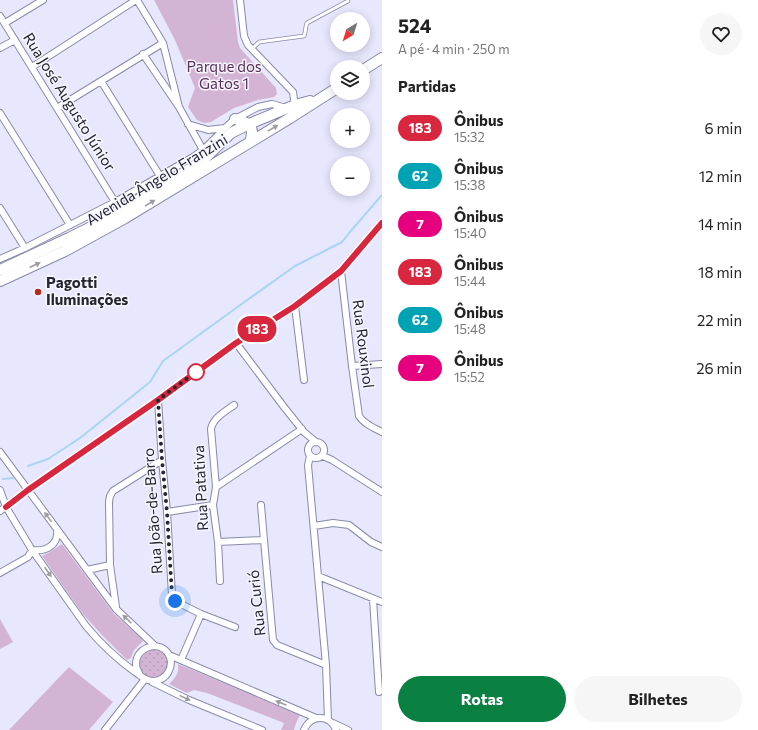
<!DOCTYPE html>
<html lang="pt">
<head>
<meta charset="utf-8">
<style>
  body { margin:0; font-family:Commissioner,sans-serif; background:#f6f6f6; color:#222; height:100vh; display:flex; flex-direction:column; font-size:15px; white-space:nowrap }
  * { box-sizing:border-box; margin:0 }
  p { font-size:13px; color:#767676 }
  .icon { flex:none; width:22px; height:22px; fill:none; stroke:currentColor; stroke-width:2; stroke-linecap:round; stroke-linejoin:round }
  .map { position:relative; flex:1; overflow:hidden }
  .drawer { display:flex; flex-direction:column; background:#fff; width:376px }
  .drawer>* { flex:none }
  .badge { padding:0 8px; border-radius:13px; font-size:14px; line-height:26px }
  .needle { width:26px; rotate:218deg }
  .fabs { position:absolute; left:330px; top:12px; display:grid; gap:8px }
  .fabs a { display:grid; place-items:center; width:40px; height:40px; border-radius:50%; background:#fff; box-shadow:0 2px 10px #0003; font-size:20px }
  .you { position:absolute; width:20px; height:20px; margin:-10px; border:3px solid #fff; border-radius:50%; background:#1a73e8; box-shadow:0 0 0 6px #1a73e833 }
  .map>.badge { position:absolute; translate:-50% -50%; box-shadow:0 0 0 2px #fff }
  h2 { padding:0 16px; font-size:15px; line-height:36px }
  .round { display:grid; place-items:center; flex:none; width:42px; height:42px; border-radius:21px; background:#f6f6f6 }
  .summary { display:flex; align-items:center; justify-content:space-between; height:68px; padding:0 16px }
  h1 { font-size:19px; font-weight:700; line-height:30px }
  .primary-button { display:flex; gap:8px; margin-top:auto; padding:8px 16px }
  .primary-button a { flex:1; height:46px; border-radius:24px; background:#0b8043; color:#fff; font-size:16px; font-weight:700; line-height:46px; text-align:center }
  .primary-button a+a { background:#f6f6f6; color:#222 }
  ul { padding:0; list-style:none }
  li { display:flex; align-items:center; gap:12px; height:48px; padding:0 16px }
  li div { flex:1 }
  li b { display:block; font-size:15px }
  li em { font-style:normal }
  li .badge { min-width:44px; font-weight:700; text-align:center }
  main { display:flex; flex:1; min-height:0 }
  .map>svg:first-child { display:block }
  .grass { fill:url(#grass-dots) }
  .park { fill:#d4b4d4 }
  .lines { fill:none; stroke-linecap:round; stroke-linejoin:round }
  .stream { stroke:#a9d4f4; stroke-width:2 }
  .service-casing { stroke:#8889a9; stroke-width:4.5 }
  .minor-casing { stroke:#8889a9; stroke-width:8 }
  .primary-casing { stroke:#8889a9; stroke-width:12 }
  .service { stroke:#fff; stroke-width:3 }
  .minor { stroke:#fff; stroke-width:6 }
  .primary { stroke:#fff; stroke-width:10 }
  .oneway { fill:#9d9da3 }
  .line-casing { stroke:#fff; stroke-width:9 }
  .line { stroke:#d7263d; stroke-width:6 }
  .walk { stroke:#252532; stroke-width:4; stroke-dasharray:0 7.2 }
  .poi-dot { fill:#b7291c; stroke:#f6f7fe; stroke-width:1.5 }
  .stop-dot { fill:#fff; stroke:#d7263d; stroke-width:2 }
  .labels { text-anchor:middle; stroke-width:3; stroke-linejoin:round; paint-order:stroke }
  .park-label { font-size:15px; fill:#5a2d5b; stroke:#f6f7fe }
  .street-label { font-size:15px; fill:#252532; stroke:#f6f7fe }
  .poi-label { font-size:15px; font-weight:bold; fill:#252532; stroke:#f6f7fe; text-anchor:start }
</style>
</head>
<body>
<main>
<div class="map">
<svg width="382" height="730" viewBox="0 0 382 730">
  <defs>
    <pattern id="grass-dots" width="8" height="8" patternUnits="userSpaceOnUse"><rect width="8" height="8" fill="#d4b4d4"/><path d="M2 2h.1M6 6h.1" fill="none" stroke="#b69bb6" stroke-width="1.8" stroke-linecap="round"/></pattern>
  </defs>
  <rect width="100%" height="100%" fill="#e7e8fd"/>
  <path class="grass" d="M140 664a14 14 0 1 1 28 0a14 14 0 1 1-28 0Z"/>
  <path class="park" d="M154 0H233L238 42 240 48 276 88 277 94 274 97 258 100 234 108 211 122 204 123 197 120 188 107 195 88 175 40Z
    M62 544 114 614 140 637 143 641 134 650 131 658 127 660 102 635 82 613 42 556 50 552Z
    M0 619 13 642 0 649Z
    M178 664 300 715 296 723 294 730H281L284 723 207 693 194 690 187 693 169 684C176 677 179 674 178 664Z
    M69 667 113 702 89 730H9Z"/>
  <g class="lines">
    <path class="stream" d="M28 466 48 459 80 438 150 382 163 361 243 303 295 266 342 242 349 233 382 195
      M3 479 13 478"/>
    <defs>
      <path id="service" d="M252 49 259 42 304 36C306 32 305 27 307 23L348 1"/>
      <path id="minor" d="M137 0 163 43 179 107
        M240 0 244 36 248 45 293 92 295 107
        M0 16 115 202
        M5 23 43 0
        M0 48 15 40
        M143 54 179 107 203 150
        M32 67 136 0
        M101 81 160 176
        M57 108 163 43
        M0 113 70 225
        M188 124 208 130 225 128
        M0 208 25 248
        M0 259 25 248 115 202 193 157 203 150 225 128 235 119 258 107 272 104 286 108
        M341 271 352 366 359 416C364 424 374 428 382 432
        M295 306 304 380
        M236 343 284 407 304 432 316 442
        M352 366 382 364
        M158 400 162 460 167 512 172 595 175 601 201 614 235 627
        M308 450a8 8 0 1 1 16 0a8 8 0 1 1-16 0Z
        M0 452 116 609 155 646
        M310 456 308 465 326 665 328 720
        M323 456 332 460 382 492
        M216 487 302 429
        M0 490 6 507 32 550 86 626C100 643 117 659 135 672 140 675 143 679 148 680 166 686 179 662 165 650 154 641 136 649 136 664 136 668 138 671 140 675
        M261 505 264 540 273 640 277 645 326 665
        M0 511 28 490 158 400 236 343 295 306 341 271 382 223
        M167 512 213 505
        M314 526 333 523 349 525 371 542 382 547
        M218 542 264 540
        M110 565 116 607
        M87 570 110 565 109 502 110 496 113 491 162 460
        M0 573 28 557 32 550C46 552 59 545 57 529
        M318 576 382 602
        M220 581 218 542 213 505 216 487 211 429C213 418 226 411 234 405
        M373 599 379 692
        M169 655 316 718
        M181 660 201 614
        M152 682 189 700 262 730
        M333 723 348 730
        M105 730 145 679
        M304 730C311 714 330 714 336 730"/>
      <path id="primary" d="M363 70 382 58
        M235 119C242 121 252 123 252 132 252 135 251 139 250 142
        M0 270 69 238 97 224 178 176 201 162 231 133 249 124 295 105 310 101
        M0 281 65 251 125 218 290 118 337 88"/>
    </defs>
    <use href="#service" class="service-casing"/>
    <use href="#minor" class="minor-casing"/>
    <use href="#primary" class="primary-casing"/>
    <use href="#service" class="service"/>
    <use href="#minor" class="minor"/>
    <use href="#primary" class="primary"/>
  </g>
  <defs><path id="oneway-solid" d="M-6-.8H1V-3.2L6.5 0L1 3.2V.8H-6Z"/></defs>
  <g class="oneway">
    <use href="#oneway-solid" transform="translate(273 128) rotate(-31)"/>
    <use href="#oneway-solid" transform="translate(150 203) rotate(-31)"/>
    <use href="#oneway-solid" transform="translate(35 265) rotate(-25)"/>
    <use href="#oneway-solid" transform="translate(48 517) rotate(-126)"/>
    <use href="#oneway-solid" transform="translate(48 572) rotate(55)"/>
    <use href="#oneway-solid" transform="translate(127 619) rotate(-137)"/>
    <use href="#oneway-solid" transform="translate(185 698) rotate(26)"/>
    <use href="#oneway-solid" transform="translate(281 703) rotate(-157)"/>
  </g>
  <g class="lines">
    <defs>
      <path id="line" d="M6 507 28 490 158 400 236 343 295 306 341 271 382 223"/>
    </defs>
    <use href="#line" class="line-casing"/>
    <use href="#line" class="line"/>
    <path class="walk" d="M175 601 172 595 167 512 162 460 158 400 196 372"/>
  </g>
  <circle class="poi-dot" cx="38" cy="292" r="4"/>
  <circle class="stop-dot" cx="196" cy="372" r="8"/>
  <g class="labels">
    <g class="park-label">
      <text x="224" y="72">Parque dos<tspan x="224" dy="17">Gatos 1</tspan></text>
    </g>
    <g class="street-label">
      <text transform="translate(69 102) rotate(58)" y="5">Rua José Augusto Júnior</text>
      <text transform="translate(157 180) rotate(-31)" y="5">Avenida Ângelo Franzini</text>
      <text transform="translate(363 344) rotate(83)" y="5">Rua Rouxinol</text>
      <text transform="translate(201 488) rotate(-93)" y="5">Rua Patativa</text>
      <text transform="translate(153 511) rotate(-94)" y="5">Rua João-de-Barro</text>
      <text transform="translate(257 603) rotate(-96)" y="5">Rua Curió</text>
    </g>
    <g class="poi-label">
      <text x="46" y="288">Pagotti<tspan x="46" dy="17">Iluminações</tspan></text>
    </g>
  </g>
</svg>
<div class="fabs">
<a><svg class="needle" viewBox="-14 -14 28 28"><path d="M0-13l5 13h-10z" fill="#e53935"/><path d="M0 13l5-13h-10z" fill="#767676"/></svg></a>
<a><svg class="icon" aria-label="layers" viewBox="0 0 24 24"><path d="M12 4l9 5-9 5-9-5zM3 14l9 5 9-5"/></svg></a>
<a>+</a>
<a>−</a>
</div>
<div class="you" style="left:175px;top:601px"></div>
<b class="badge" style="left:257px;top:329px;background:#d7263d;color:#fff">183</b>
</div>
<section class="drawer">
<div class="summary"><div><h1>524</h1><p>A pé · 4 min · 250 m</p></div><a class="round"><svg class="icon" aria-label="heart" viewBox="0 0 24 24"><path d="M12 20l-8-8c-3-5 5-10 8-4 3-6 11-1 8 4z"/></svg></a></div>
<h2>Partidas</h2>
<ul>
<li><span class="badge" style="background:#d7263d;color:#fff">183</span><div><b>Ônibus</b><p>15:32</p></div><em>6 min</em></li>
<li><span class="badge" style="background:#00a3b4;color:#fff">62</span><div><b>Ônibus</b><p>15:38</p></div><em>12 min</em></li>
<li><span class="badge" style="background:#e6007e;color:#fff">7</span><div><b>Ônibus</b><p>15:40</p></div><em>14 min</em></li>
<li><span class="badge" style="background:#d7263d;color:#fff">183</span><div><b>Ônibus</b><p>15:44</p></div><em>18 min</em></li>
<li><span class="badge" style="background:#00a3b4;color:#fff">62</span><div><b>Ônibus</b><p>15:48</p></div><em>22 min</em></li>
<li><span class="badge" style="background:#e6007e;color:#fff">7</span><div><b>Ônibus</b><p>15:52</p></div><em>26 min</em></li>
</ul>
<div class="primary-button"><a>Rotas</a><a>Bilhetes</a></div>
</section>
</main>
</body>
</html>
